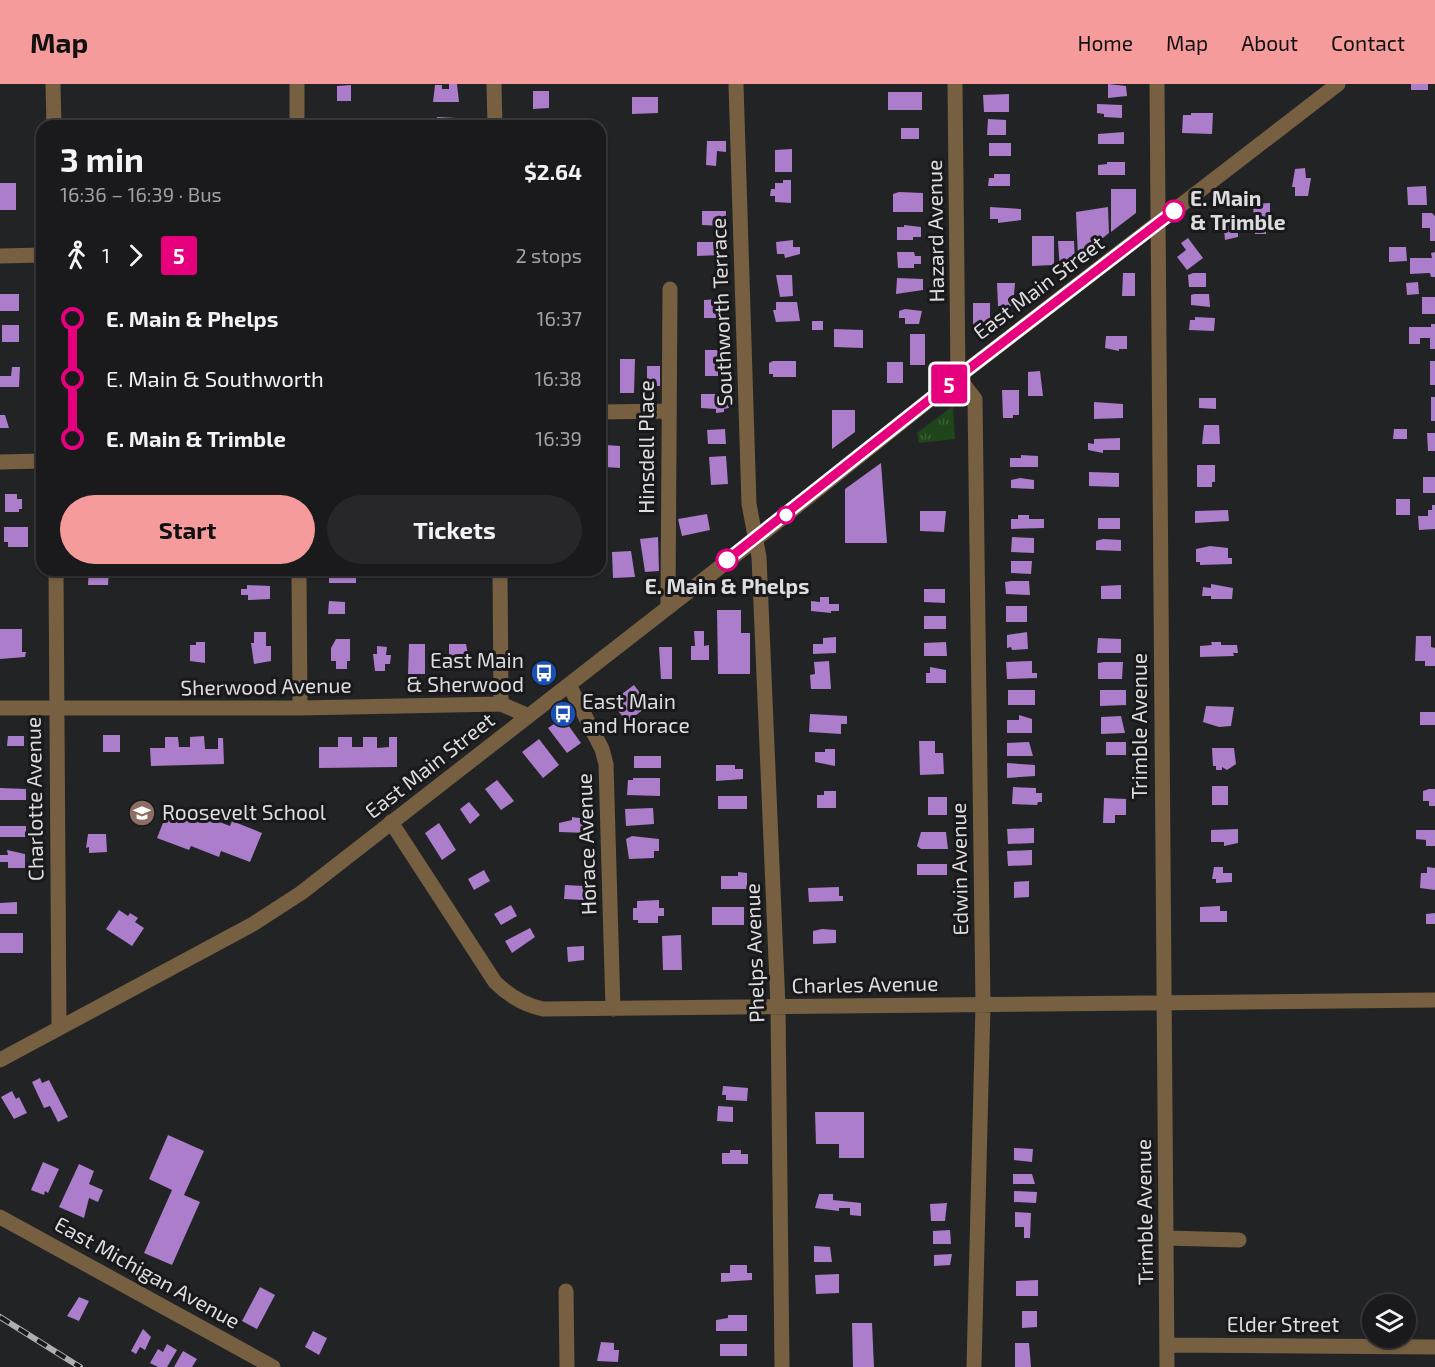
<!DOCTYPE html>
<html lang="en">
<head>
<meta charset="utf-8">
<style>
  body { margin:0; font-family:"Exo 2",sans-serif; background:#272729; color:#f1f3f6; height:100vh; display:flex; flex-direction:column; font-size:22px; white-space:nowrap }
  * { box-sizing:border-box; margin:0 }
  p { font-size:20px; color:#9fa1a3 }
  .icon { flex:none; width:33px; height:33px; fill:none; stroke:currentColor; stroke-width:2; stroke-linecap:round; stroke-linejoin:round }
  .map { position:relative; flex:1; overflow:hidden }
  .details { position:absolute; left:36px; top:36px; width:570px; height:456px; display:flex; flex-direction:column; background:#1a1a1c; border-radius:18px; box-shadow:0 2px 4px #0004,0 0 0 2px #38383b }
  .details>* { flex:none }
  .badge { padding:0 12px; border-radius:4px; font-size:21px; line-height:39px }
  .buttons { position:absolute; left:1362px; top:1210px; display:grid; gap:12px }
  .buttons a { display:grid; place-items:center; width:54px; height:54px; border-radius:50%; background:#1a1a1c; box-shadow:0 2px 4px #0004,0 0 0 2px #38383b; font-size:30px }
  .map>.badge { position:absolute; translate:-50% -50%; box-shadow:0 0 0 3px #fff }
  .legs { display:flex; align-items:center; gap:9px; height:66px; padding:0 24px; font-size:20px }
  .legs p { margin-inline-start:auto }
  .head { display:flex; align-items:center; justify-content:space-between; height:102px; padding:0 24px }
  h1 { font-size:33px; font-weight:700; line-height:45px }
  .button { display:flex; gap:12px; margin-top:auto; padding:12px 24px }
  .button a { flex:1; height:69px; border-radius:36px; background:#f59b9b; color:#111; font-size:24px; font-weight:700; line-height:69px; text-align:center }
  .button a+a { background:#272729; color:#f1f3f6 }
  ul { padding:0 24px; list-style:none }
  li { display:flex; align-items:center; gap:21px; height:60px; font-size:22px }
  li i { display:grid; place-items:center; width:9px; height:100%; margin:0 8px; background:currentColor }
  li i::after { content:''; width:15px; height:15px; margin:-8px; border:4px solid; border-radius:50%; background:#1a1a1c }
  li p { margin-inline-start:auto }
  li:first-child i { background:linear-gradient(#0000 50%,currentColor 0) }
  li:last-child i { background:linear-gradient(currentColor 50%,#0000 0) }
  header { display:flex; align-items:center; gap:36px; box-sizing:border-box; height:84px; padding:0 30px; background:#f59b9b; color:#111 }
  header strong { font-size:28px }
  nav { display:flex; gap:33px; margin-inline-start:auto; font-size:21px }
  .map>svg:first-child { display:block }
  .park { fill:url(#park-tufts) }
  .building { fill:#ab7dca }
  .lines { fill:none; stroke-linecap:round; stroke-linejoin:round }
  .minor { stroke:#775f41; stroke-width:15 }
  .rail-casing { stroke:#afafb1; stroke-width:6 }
  .rail { stroke:#19191c; stroke-width:4; stroke-dasharray:11; stroke-linecap:butt }
  .line-1-casing { stroke:#fff; stroke-width:14 }
  .line-1 { stroke:#e6007e; stroke-width:9 }
  .stop-1-dot { fill:#fff; stroke:#e6007e; stroke-width:3 }
  .labels { text-anchor:middle; stroke-width:6; stroke-linejoin:round; paint-order:stroke }
  .stop-label { font-size:21px; font-weight:bold; fill:#dddddf; stroke:#19191c; text-anchor:start }
  .street-label { font-size:21px; fill:#dddddf; stroke:#19191c }
  .poi-label { font-size:21px; fill:#dddddf; stroke:#19191c; text-anchor:start }
</style>
</head>
<body>
<header>
<strong>Map</strong>
<nav><a>Home</a><a>Map</a><a>About</a><a>Contact</a></nav>
</header>
<div class="map">
<svg width="1435" height="1283" viewBox="0 0 1435 1283">
  <defs>
    <pattern id="park-tufts" width="24" height="20" patternUnits="userSpaceOnUse" patternTransform="scale(1.5)"><rect width="24" height="20" fill="#1f451a"/><path d="M3 7l-1-3M5 7V3M7 7l1-3M15 17l-1-3M17 17v-4M19 17l1-3" fill="none" stroke="#3f5f3b"/></pattern>
  </defs>
  <rect width="100%" height="100%" fill="#222325"/>
  <path class="park" d="M953 322 955 355 919 359 917 349Z"/>
  <path class="building" d="M449 0H457L459 18H433L435 1H442V5H449Z
    M1108 0 1126 2 1127 12 1108 14Z
    M1411 0H1428V6H1411Z
    M351 1V17H337V2Z
    M533 7H549V24L533 25Z
    M888 8H922V26H888Z
    M1009 10V28H984L983 11Z
    M632 13H658V29L632 30Z
    M1097 20 1122 21V34L1104 33V30L1097 29Z
    M1191 29H1213L1212 50 1182 49 1183 31H1191Z
    M437 33 457 34V42H437Z
    M534 34H548V42H534Z
    M988 35 1006 36V51H987Z
    M901 44H919V55H901Z
    M1124 48V60H1098V50Z
    M707 57H726V68L717 67 716 82 706 81Z
    M989 59H1011V72H989Z
    M792 65V88H775V66Z
    M1107 78H1125V91H1098V81L1107 80Z
    M1305 84 1306 94H1311L1308 112H1295V103H1292L1295 85Z
    M994 90H1010V102H988L989 94H994Z
    M783 96H791V119L775 118V112H770L771 105H775V99H783Z
    M0 99H16V126H0Z
    M1426 102 1427 121H1408L1407 103Z
    M1111 105H1136V129L1111 148Z
    M899 108 923 109V128H893V110Z
    M1270 119V138H1266V150H1255L1253 120Z
    M990 123 1021 125V136L998 139V135H990Z
    M1108 123 1109 149 1078 174 1076 128Z
    M702 127H726V142L702 141Z
    M1422 129H1432L1435 132V157H1430V144H1422Z
    M1223 135H1238V153L1225 156Z
    M904 141 921 143V153H913V156H897V143H904Z
    M1032 152H1054V181L1032 182Z
    M1188 154 1203 174 1187 186 1177 173 1186 166 1181 159Z
    M793 156V163H800V170L785 174 784 170H777L776 158Z
    M1058 157H1074L1075 177 1060 186Z
    M697 158H721V171L697 172Z
    M1389 163H1406L1407 177 1389 178Z
    M897 168H914L915 172H921V180H914V184H898Z
    M1435 168V193H1431L1430 189 1410 190V174H1432L1431 169Z
    M1123 189H1135V212H1122Z
    M1193 189H1206V203H1189L1188 191Z
    M776 191H792L793 212 780 213Z
    M897 194 923 195V206L896 210Z
    M1418 198 1419 210 1407 211 1406 199Z
    M997 199H1015L1013 222H998Z
    M0 210H19V227H0Z
    M1194 210H1209L1210 223 1191 221V211Z
    M1422 213H1435V230H1422Z
    M722 215V234H704V216Z
    M776 218H797L800 237 776 238 773 226H776Z
    M973 219H990V243L973 245Z
    M905 225 922 227 919 240H905V234H899V227Z
    M1195 233 1215 234 1214 247 1189 246 1190 236H1195Z
    M812 237H823V246H812Z
    M1431 240H1435V265H1430V254H1420V260H1409V243H1431Z
    M2 241H19V258H2Z
    M834 245 863 246V264L834 263Z
    M910 250H925V281H910Z
    M1106 252H1127V265H1119V267L1105 264Z
    M705 266H723V292H705Z
    M620 275H635L634 309H620Z
    M600 276H608V305L600 306Z
    M773 277H796V293H773V290H769V279Z
    M1430 277H1435V301H1430Z
    M887 278H903V299H887Z
    M647 282H660V302H647Z
    M12 283H20L19 303H0V292H11Z
    M1040 287 1043 312H1028V288Z
    M1002 306H1019V331H1013V334H1003Z
    M701 310H729V324L724 325V328L716 329V325L701 324Z
    M1431 313H1435V337H1431Z
    M1199 314H1216V325L1199 324Z
    M1094 318 1123 320V334L1094 335Z
    M832 326H855V348L832 365Z
    M0 331H5L9 344H0Z
    M1204 341H1219L1220 360H1202Z
    M725 345 726 360H708L707 346Z
    M1394 345H1407V355H1393Z
    M1427 349H1435V367H1428Z
    M1120 354V366H1103V369L1088 366V359L1094 360V355Z
    M606 361 620 362V384L606 383Z
    M1021 371 1038 372V383H1010V374H1021Z
    M726 372 728 400 711 401 709 373Z
    M881 379 887 459H845V405Z
    M1197 381H1215V398H1212V403H1197Z
    M1089 388 1119 389V403L1089 402Z
    M1423 393H1435V409H1423Z
    M1020 394 1034 396V405L1011 404V396Z
    M5 410H17V415H22V425H19V428H5Z
    M1396 415H1410V431H1396Z
    M1432 421H1435V445L1419 446 1418 432H1428V426H1432Z
    M1228 426 1229 437 1195 439V427Z
    M920 427H946L944 448 920 447Z
    M707 430 710 446 682 452 678 435Z
    M1018 431H1029V435H1044V444L1011 445V435H1018Z
    M1098 434H1120V445H1098Z
    M4 443H28V463H8V458H4Z
    M658 453 659 487 645 488 640 455Z
    M1012 453 1034 454V469L1011 468Z
    M1103 455 1121 456V467L1096 466V457Z
    M1210 462 1228 464V474H1232V480L1200 481V478H1196V465Z
    M631 467 635 493 613 494 612 468Z
    M1011 477H1032L1031 490 1011 489Z
    M89 486H109L108 501H88Z
    M240 486H270V491L248 492V489H240Z
    M329 486H351V490H356V499H329Z
    M1011 497H1029L1030 511 1006 510 1005 498Z
    M1211 500 1233 504 1232 515H1211V512H1202L1203 503 1211 504Z
    M247 501 270 502V515L248 516V511H241V505H247Z
    M1121 501V515H1101V502Z
    M924 505H945V519L924 518Z
    M820 513H829V520H839V527H831V529L811 527V517L820 518Z
    M329 517 345 518V530H328Z
    M1006 522H1027V538H1006Z
    M717 526H741V549H750V590H718Z
    M924 532H946V545H924Z
    M0 545H22V568H26L25 573 0 575Z
    M694 547H704V562L709 561V576H691V562H695Z
    M254 548H266V562H271V577L254 580 251 559H254Z
    M1027 548 1028 565 1012 566 1011 563 1007 564V551Z
    M1416 552H1431V563L1435 564V582H1425V577H1415Z
    M836 553V569L813 570V560H823V554Z
    M1098 554 1121 555V569H1097Z
    M336 555H350V577H347V585H336V577H331V564Z
    M196 558H205V579L190 577V561H196Z
    M946 558 947 572H924V559Z
    M1211 558H1221V561H1237L1238 569H1233L1234 572 1200 573V562L1212 561Z
    M409 560H425V590H408Z
    M449 560H466L470 582 449 583Z
    M377 562 387 563 386 571H391L390 580H385V587H375L373 570H377Z
    M659 563H672V595H661Z
    M829 577 831 605H811L810 591 815 590 814 578Z
    M1032 577V589H1037V594L1007 595 1006 578Z
    M1104 578H1123L1122 595H1098V579Z
    M930 583 946 586V599H926V589H930Z
    M634 601 649 621 627 638 611 618Z
    M1008 606H1035V621H1008Z
    M1100 606H1126V621L1100 622Z
    M1206 622 1234 623 1231 642 1219 643 1203 638Z
    M1420 628H1435V641H1420Z
    M810 630 847 632V640H841V650L809 648Z
    M1019 631 1032 635V649H1007V636H1019Z
    M1121 632 1125 649 1101 650V633Z
    M563 634 581 659 567 669 548 644Z
    M103 651H120V668H103Z
    M8 652H24V662H7Z
    M204 652 205 665H218V654H223L224 680 151 682 150 664H165V653H178L179 663H190V653Z
    M338 653H352V663H363V653H377V664L389 663V653H397V683L319 684V663H338Z
    M539 655 559 681 543 694 522 668Z
    M919 657H935V669H943L944 690 920 691Z
    M1029 658 1033 672H1007V659Z
    M1106 658H1126V671H1106Z
    M1212 664H1234L1236 680 1227 686 1222 683V686H1216V682H1213Z
    M825 665H835V682L815 678V668H825Z
    M634 672H661V684H634Z
    M1007 679 1035 681V692L1007 694Z
    M716 681H735V685H743V695L716 697Z
    M633 694H660V712L627 711 628 696H633Z
    M497 696 514 717 501 726 485 705Z
    M1212 702H1228V721H1212Z
    M1013 703 1036 704V709H1042V718H1038L1037 721 1012 720Z
    M0 704 26 705V716H0Z
    M1429 705H1435V722H1429V717H1423V707Z
    M824 707H836V724H817V711H824Z
    M718 712H747V725H718Z
    M928 713H947V731H928Z
    M1104 714 1126 715V731H1115V739H1103Z
    M469 718 480 731 470 740 460 725Z
    M169 724 199 736 201 731 230 742 232 737 262 749 250 778 221 767 219 773 191 762 189 766 157 754Z
    M653 724 654 740 626 742 625 725Z
    M572 733 587 735V749L559 748V739L572 736Z
    M439 739 456 766 442 776 425 749Z
    M0 742H26V753H0Z
    M1034 744V759L1008 760 1007 745Z
    M1238 745V759L1224 762V758H1211V746Z
    M1416 746H1435V762H1426V756L1416 755Z
    M921 748H946L948 765H921L917 762Z
    M88 750H106L107 768 89 769V763L86 764Z
    M632 752 659 755V767H654V774L629 775 626 755Z
    M7 766 25 770V784H8V778H0V771H8Z
    M1032 766V781L1008 782 1007 767Z
    M917 780H947V791H917Z
    M1214 783H1223V789H1232V798L1216 799V795H1212Z
    M1427 783 1435 784V806L1420 804 1421 789H1427Z
    M484 786 490 797 474 806 468 795Z
    M738 788 747 789V805H721V792H738Z
    M1029 797V813L1014 814V798Z
    M565 801 584 802V816L564 815Z
    M839 803V812H843V817L809 818 808 804Z
    M659 816V824H664V832H658V839H638V836H633V824H637V817Z
    M17 818V830H0V819Z
    M511 821 517 832 501 841 494 830Z
    M1220 822V827H1227V838H1200V823Z
    M712 823H744V841H712Z
    M119 826 128 832 130 829 138 834 135 838 144 844 132 862 106 845Z
    M1435 829V840H1426V830Z
    M530 844 535 853 512 869 505 857Z
    M822 845 836 846V859L813 860V847Z
    M0 849H23V869H0Z
    M681 851 682 886H663L662 852Z
    M584 862V876L568 878 567 863Z
    M40 994 42 999 49 996 68 1033 58 1038 50 1022 44 1024 32 998Z
    M723 1002 748 1004 747 1017 726 1016V1011H722Z
    M12 1007 16 1015 19 1013 27 1029 14 1035 1 1013Z
    M718 1022 733 1023V1038L717 1037Z
    M815 1028H864V1074H839V1060H816Z
    M168 1051 204 1067 184 1111 200 1118 172 1181 144 1169 172 1106 149 1095Z
    M1014 1064 1033 1065 1032 1078 1014 1076Z
    M730 1066H741V1070H748V1080H722V1069H730Z
    M43 1078 59 1085 48 1109 45 1107 44 1111 31 1106Z
    M79 1080 94 1087 89 1100 103 1106 98 1118 89 1114 84 1134 59 1123Z
    M1013 1090H1032L1035 1100H1013Z
    M1014 1107 1037 1108 1036 1119 1014 1118Z
    M819 1110H833V1116L861 1119V1132L850 1131V1124H839V1127L815 1124Z
    M947 1119 945 1137H931L930 1120Z
    M1015 1128 1031 1129 1030 1154H1024V1143H1015Z
    M950 1146 951 1160H933V1147Z
    M814 1162 830 1163 832 1178H814Z
    M952 1170 950 1181 934 1182V1171Z
    M730 1181H747V1189H752V1196L721 1198V1189H730Z
    M839 1190V1209L816 1210 815 1191Z
    M1038 1196V1212H1016V1197Z
    M260 1203 275 1211 257 1245 242 1237Z
    M79 1213 89 1217 79 1237 67 1232Z
    M1022 1227H1037V1243L1022 1244Z
    M728 1231H747V1247H716V1236L728 1234Z
    M852 1239H872L874 1283H853Z
    M143 1245 151 1253 145 1266 140 1263 136 1270 131 1267Z
    M313 1247 327 1254 319 1271 305 1263Z
    M601 1258 614 1259V1266H619L618 1278 597 1277Z
    M1015 1259H1029L1031 1283H1015Z
    M167 1260 177 1266 167 1283H158L150 1279 158 1265 163 1268Z
    M720 1260H747V1272H720Z
    M183 1267 197 1275 192 1283H174Z"/>
  <g class="lines">
    <path class="minor" d="M53 0 54 42
      M297 0V42
      M494 0 495 42
      M736 0 749 420 759 473 778 923 782 1283
      M955 0 958 293 975 315 983 921 974 1283
      M1157 0 1167 1283
      M0 172 42 171
      M600 328 668 327
      M0 378 42 377
      M56 486 59 943
      M299 486 300 624
      M500 486 501 620
      M668 521 670 205
      M569 601 602 665 606 680 613 925
      M0 624H300L501 620 529 632
      M391 738 495 898C509 912 524 921 543 925L1435 916
      M0 976 253 840 301 809 756 455 958 293 1338 0
      M0 1133 273 1283
      M1166 1154 1239 1156
      M566 1207 567 1283
      M1167 1261 1435 1263"/>
    <defs>
      <path id="rail" d="M0 1233 80 1283"/>
    </defs>
    <use href="#rail" class="rail-casing"/>
    <use href="#rail" class="rail"/>
  </g>
  <g class="lines">
    <defs>
      <path id="line-1" d="M727 476 958 293 1174 127"/>
    </defs>
    <use href="#line-1" class="line-1-casing"/>
    <use href="#line-1" class="line-1"/>
  </g>
  <defs>
    <symbol id="bus-disc" viewBox="-11 -11 22 22"><circle r="9.5" fill="#1a4fb4" stroke="#19191c"/><path d="M-5-6H5V4H4V6H2V4H-2V6H-4V4H-5ZM-3.5-4V0h7V-4ZM-3.5 1.2v1.5H-2V1.2ZM2 1.2v1.5H3.5V1.2Z" fill="#fff"/></symbol>
    <symbol id="school-disc" viewBox="-11 -11 22 22"><circle r="9.5" fill="#8d6e63" stroke="#19191c"/><path d="M0-5L7-2L0 1L-7-2ZM-4 1L0 2.5L4 1V4Q0 6-4 4Z" fill="#fff"/></symbol>
  </defs>
  <g fill-rule="evenodd">
    <use href="#bus-disc" x="529" y="574" width="30" height="30"/>
    <use href="#bus-disc" x="548" y="615" width="30" height="30"/>
    <use href="#school-disc" x="127" y="714" width="30" height="30"/>
  </g>
  <g class="stop-1-dot">
    <circle cx="1174" cy="127" r="10"/>
    <circle cx="786" cy="431" r="8"/>
    <circle cx="727" cy="476" r="10"/>
  </g>
  <g class="labels">
    <g class="stop-label">
      <text x="1190" y="122">E. Main<tspan x="1190" dy="24">&amp; Trimble</tspan></text>
      <text x="727" y="510" text-anchor="middle">E. Main &amp; Phelps</text>
    </g>
    <g class="street-label">
      <text transform="translate(936 147) rotate(-91)" y="7">Hazard Avenue</text>
      <text transform="translate(1039 204) rotate(-37)" y="7">East Main Street</text>
      <text transform="translate(722 228) rotate(-92)" y="7">Southworth Terrace</text>
      <text transform="translate(647 363) rotate(-90)" y="7">Hinsdell Place</text>
      <text transform="translate(266 603) rotate(-1)" y="7">Sherwood Avenue</text>
      <text transform="translate(1140 642) rotate(-90)" y="7">Trimble Avenue</text>
      <text transform="translate(430 682) rotate(-38)" y="7">East Main Street</text>
      <text transform="translate(35 715) rotate(-91)" y="7">Charlotte Avenue</text>
      <text transform="translate(587 760) rotate(-92)" y="7">Horace Avenue</text>
      <text transform="translate(960 785) rotate(-91)" y="7">Edwin Avenue</text>
      <text transform="translate(755 869) rotate(-92)" y="7">Phelps Avenue</text>
      <text transform="translate(865 901) rotate(-1)" y="7">Charles Avenue</text>
      <text transform="translate(1145 1128) rotate(-91)" y="7">Trimble Avenue</text>
      <text transform="translate(147 1189) rotate(29)" y="7">East Michigan Avenue</text>
      <text x="1283" y="1248">Elder Street</text>
    </g>
    <g class="poi-label">
      <text x="524" y="584" text-anchor="end">East Main<tspan x="524" dy="24">&amp; Sherwood</tspan></text>
      <text x="582" y="625">East Main<tspan x="582" dy="24">and Horace</tspan></text>
      <text x="162" y="736">Roosevelt School</text>
    </g>
  </g>
</svg>
<div class="buttons">
<a><svg class="icon" aria-label="layers" viewBox="0 0 24 24"><path d="M12 4l9 5-9 5-9-5zM3 14l9 5 9-5"/></svg></a>
</div>
<b class="badge" style="left:949px;top:300px;background:#e6007e;color:#fff">5</b>
<section class="details">
<div class="head"><div><h1>3 min</h1><p>16:36 – 16:39 · Bus</p></div><b>$2.64</b></div>
<div class="legs"><svg class="icon" aria-label="walk" viewBox="0 0 24 24"><circle cx="13" cy="4" r="2"/><path d="M13 8l-2 6 4 7M11 14l-3 7M7 12l3-4h3l4 4"/></svg>1<svg class="icon" aria-label="forward" viewBox="0 0 24 24"><path d="M9 5l7 7-7 7"/></svg><b class="badge" style="background:#e6007e;color:#fff">5</b><p>2 stops</p></div>
<ul>
<li><i style="color:#e6007e"></i><b>E. Main &amp; Phelps</b><p>16:37</p></li>
<li><i style="color:#e6007e"></i><span>E. Main &amp; Southworth</span><p>16:38</p></li>
<li><i style="color:#e6007e"></i><b>E. Main &amp; Trimble</b><p>16:39</p></li>
</ul>
<div class="button"><a>Start</a><a>Tickets</a></div>
</section>
</div>
</body>
</html>
